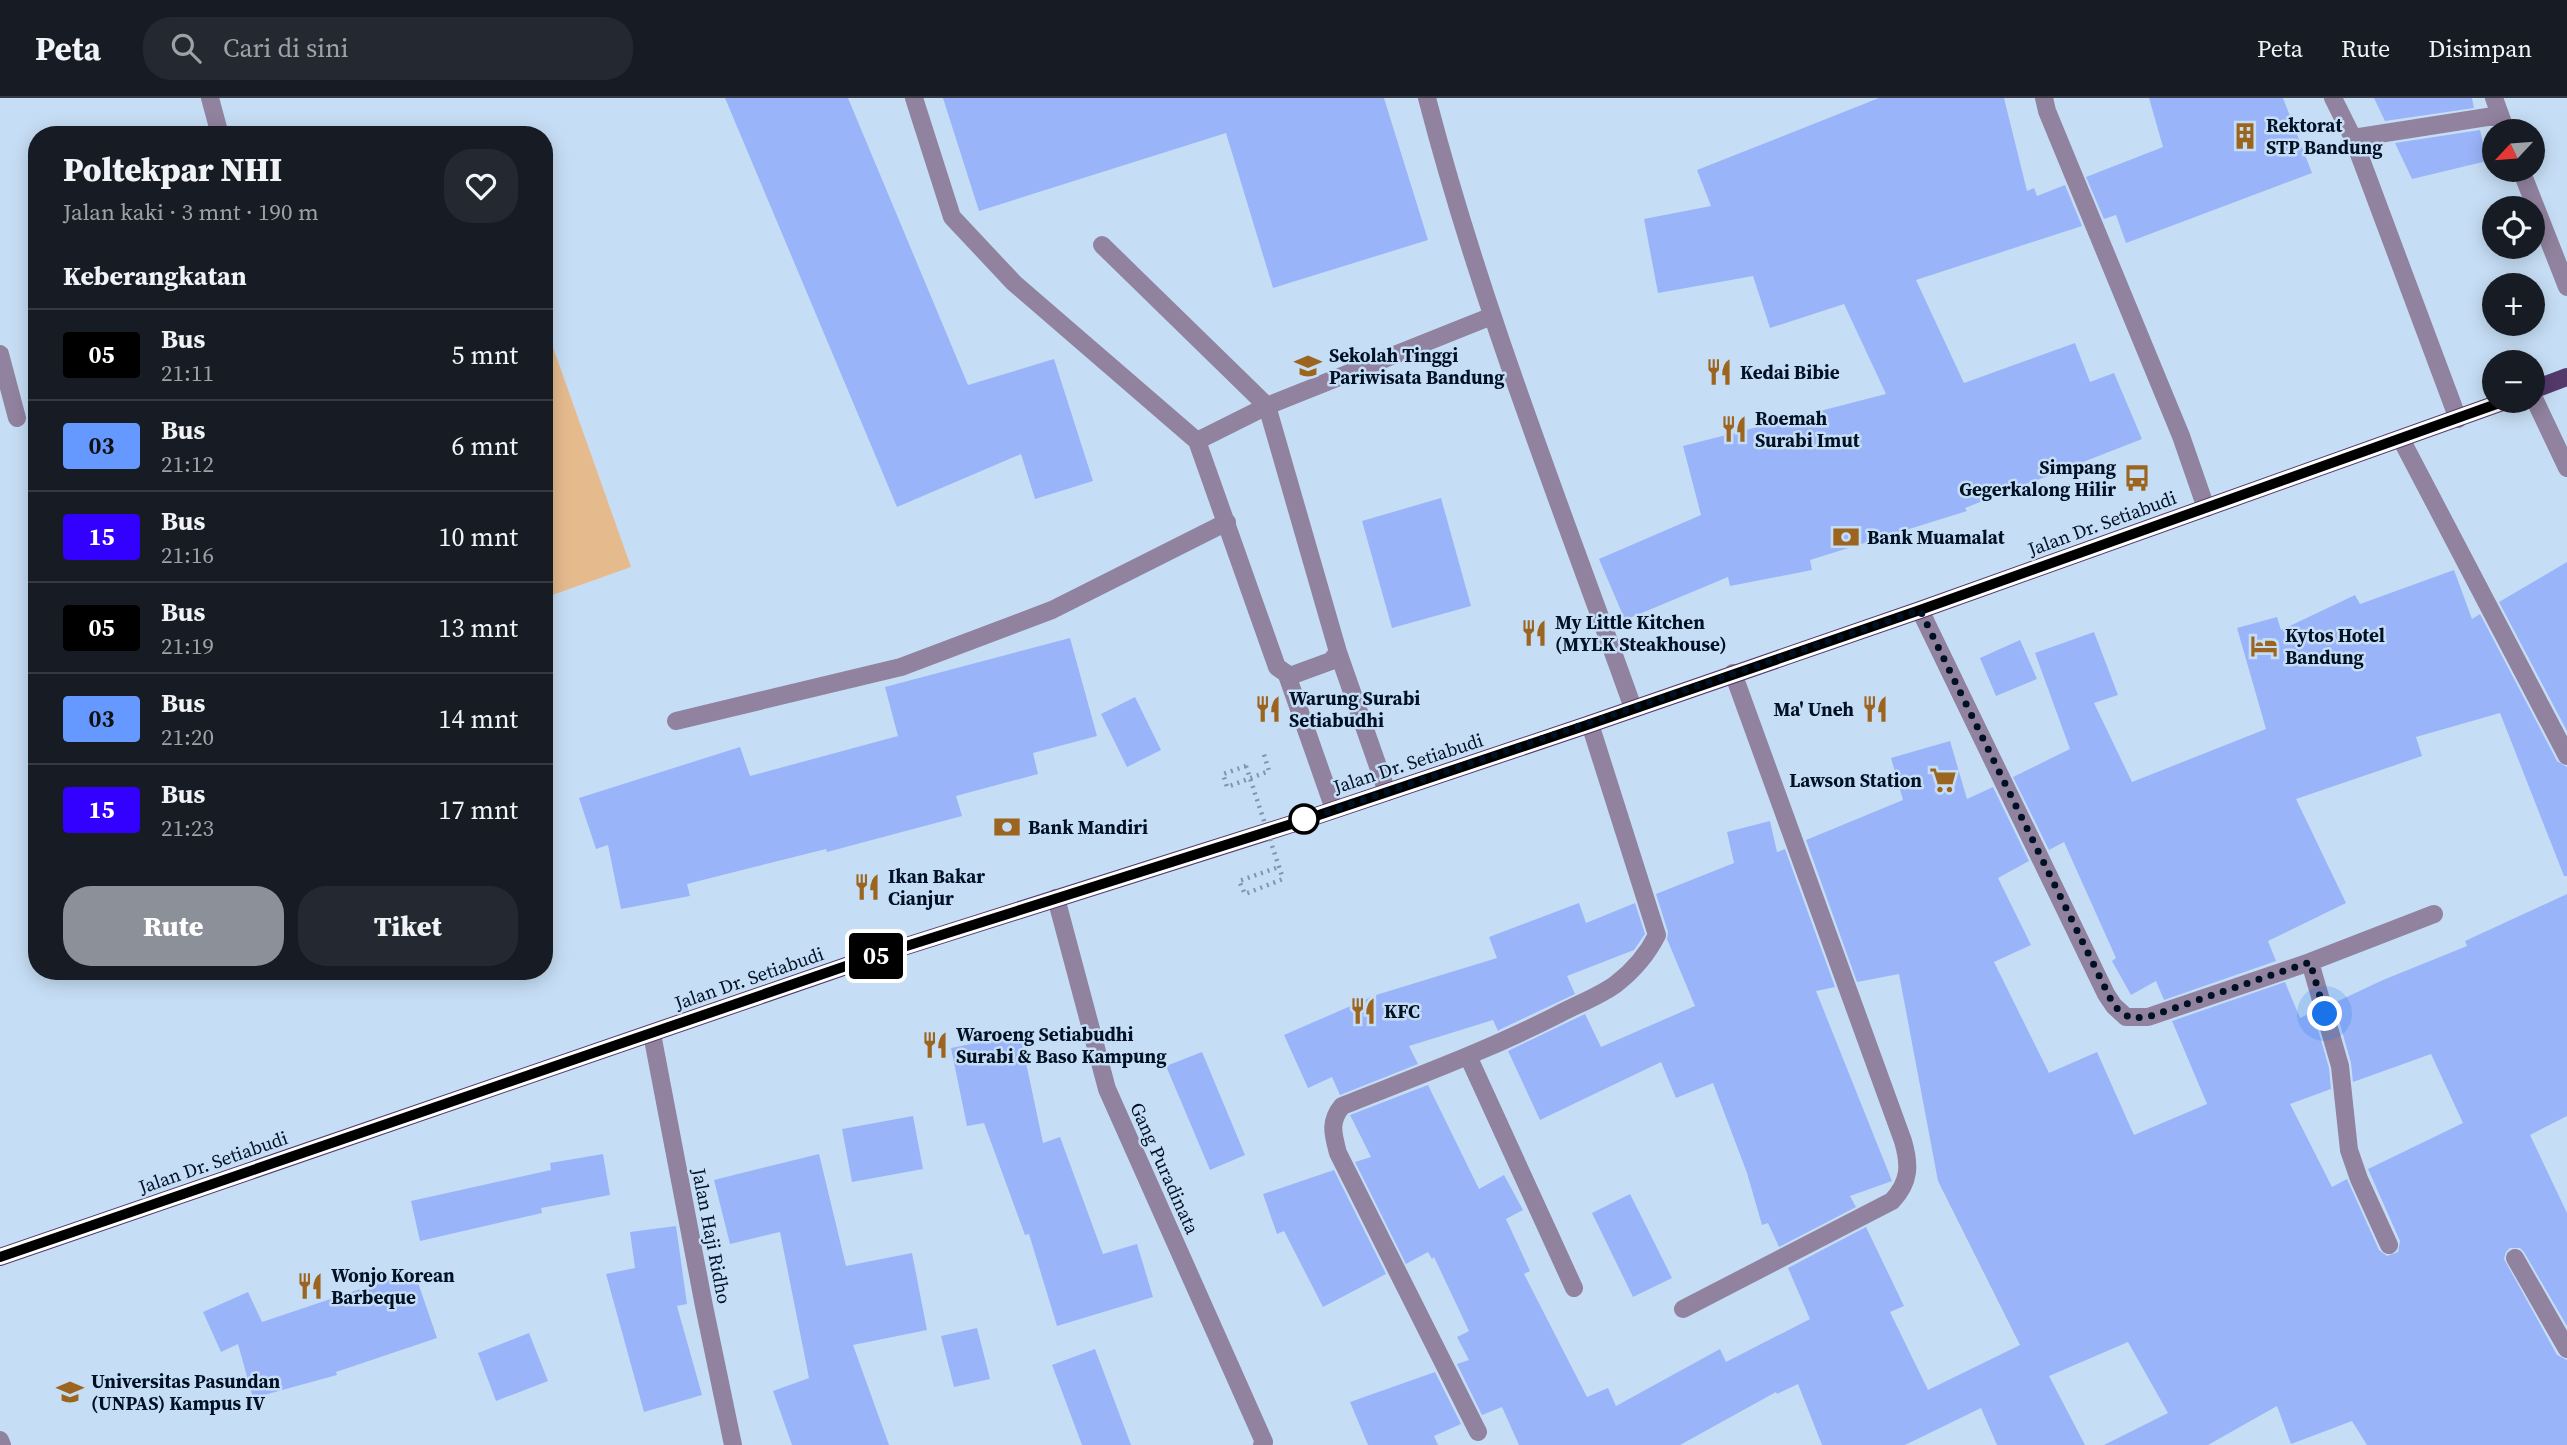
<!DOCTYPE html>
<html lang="id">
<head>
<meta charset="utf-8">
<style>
  body { margin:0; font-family:"Source Serif 4",serif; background:#242831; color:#f1f3f6; height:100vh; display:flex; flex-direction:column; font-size:26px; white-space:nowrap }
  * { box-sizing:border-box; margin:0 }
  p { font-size:23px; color:#9ea1a6 }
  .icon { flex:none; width:38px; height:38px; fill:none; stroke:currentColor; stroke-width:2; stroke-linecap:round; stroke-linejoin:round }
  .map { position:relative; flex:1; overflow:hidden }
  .panel { position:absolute; left:28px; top:28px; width:525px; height:854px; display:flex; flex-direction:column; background:#171b24; border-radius:28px; box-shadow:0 4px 18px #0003 }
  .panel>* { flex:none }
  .badge { padding:0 14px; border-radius:5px; font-size:24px; line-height:46px }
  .needle { width:46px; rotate:244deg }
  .controls { position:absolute; left:2482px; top:21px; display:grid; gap:14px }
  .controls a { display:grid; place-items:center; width:63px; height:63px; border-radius:50%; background:#171b24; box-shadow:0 4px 18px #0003; font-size:35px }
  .you { position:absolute; width:35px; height:35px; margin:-18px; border:5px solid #fff; border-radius:50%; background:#1a73e8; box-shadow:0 0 0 10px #1a73e833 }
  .map>.badge { position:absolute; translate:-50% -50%; box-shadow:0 0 0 4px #fff }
  h2 { padding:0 35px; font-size:26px; line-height:63px }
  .round { display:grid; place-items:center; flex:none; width:74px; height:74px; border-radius:28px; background:#242831 }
  .summary { display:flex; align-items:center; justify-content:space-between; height:119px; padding:0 35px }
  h1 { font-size:33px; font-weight:800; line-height:52px }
  .primary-button { display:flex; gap:14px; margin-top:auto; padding:14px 35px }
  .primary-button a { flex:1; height:80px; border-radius:28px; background:#8c9099; color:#fff; font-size:28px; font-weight:800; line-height:80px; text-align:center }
  .primary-button a+a { background:#242831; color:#f1f3f6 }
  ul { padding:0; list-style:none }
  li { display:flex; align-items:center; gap:21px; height:91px; padding:0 35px; border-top:2px solid #363941 }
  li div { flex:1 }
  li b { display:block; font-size:26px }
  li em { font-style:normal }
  li .badge { min-width:77px; font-weight:700; text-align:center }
  header { display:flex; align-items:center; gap:42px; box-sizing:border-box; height:98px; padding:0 35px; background:#171b24; border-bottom:2px solid #363941 }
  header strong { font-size:33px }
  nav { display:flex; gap:38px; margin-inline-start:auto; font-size:24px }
  .search { width:490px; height:63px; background:#242831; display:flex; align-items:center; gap:18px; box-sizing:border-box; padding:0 24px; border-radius:28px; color:#9ea1a6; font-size:26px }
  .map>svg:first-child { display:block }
  .green { fill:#e5bb8e }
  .building { fill:#9ab4f9 }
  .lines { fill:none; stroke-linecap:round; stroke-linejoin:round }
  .path { stroke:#8196ac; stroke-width:4.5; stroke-dasharray:2 5; stroke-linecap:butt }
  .service { stroke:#91829f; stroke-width:18 }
  .minor { stroke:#91829f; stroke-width:18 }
  .primary { stroke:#54396b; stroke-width:18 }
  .path-bridge { stroke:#8196ac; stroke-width:4.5; stroke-dasharray:2 5; stroke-linecap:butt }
  .line-casing { stroke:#fff; stroke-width:16 }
  .line { stroke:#000; stroke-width:10 }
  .walk { stroke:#001125; stroke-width:7; stroke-dasharray:0 12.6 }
  .stop-dot { fill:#fff; stroke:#000; stroke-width:3.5 }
  .labels { text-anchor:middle; stroke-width:5; stroke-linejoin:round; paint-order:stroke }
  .poi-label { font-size:19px; font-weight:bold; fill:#001125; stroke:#c6def5; text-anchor:start }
  .street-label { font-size:19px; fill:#001125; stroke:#c6def5 }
</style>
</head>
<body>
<header>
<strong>Peta</strong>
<div class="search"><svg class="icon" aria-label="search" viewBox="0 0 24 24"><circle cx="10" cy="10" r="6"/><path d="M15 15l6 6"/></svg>Cari di sini</div>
<nav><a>Peta</a><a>Rute</a><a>Disimpan</a></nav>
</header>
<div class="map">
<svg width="2567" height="1347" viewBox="0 0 2567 1347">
  <rect width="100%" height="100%" fill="#c6def5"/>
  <path class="green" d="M544 224 631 469 544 500Z"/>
  <path class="building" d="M725 0H848L968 287 1054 261 1093 383 1035 401 1021 356 897 409Z
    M943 0H1384L1428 142 1273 190 1226 35 979 113Z
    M1879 0H2004L2027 93 2034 90 2037 98 2065 87 2082 128 1916 182 1964 285 2075 245 2090 284 2114 275 2142 341 1965 410 1967 413 1810 462 1812 472 1730 488 1728 479 1625 522 1599 461 1701 417 1683 348 1886 296 1844 206 1770 230 1753 178 1658 195 1644 121 1711 108 1697 72Z
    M2149 0H2283L2312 75 2126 145 2116 117 2104 121 2086 79 2163 49Z
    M2374 0H2472L2474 10 2385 23Z
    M2480 32 2487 63 2412 81 2395 45Z
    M1441 400 1471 508 1392 530 1362 423Z
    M2567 464V633L2499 504Z
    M2454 472 2472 521 2480 516 2557 663 2567 669V778H2564L2500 615 2416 639 2422 658 2296 701 2346 805 2268 843 2276 863 2164 902 2156 883 2131 897 2112 863 2116 860 2064 744 2049 752 2013 679 2070 651 2035 555 2094 534 2118 597 2094 605 2132 684 2266 631 2237 530 2277 519 2281 532 2355 497 2360 506Z
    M1070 540 1097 638 1033 655 1038 676 956 698 962 718 827 754 826 751 687 786 690 798 621 811 608 747 596 751 579 700 740 649 750 678 898 638 885 589Z
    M2020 542 2037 581 1996 598 1980 560Z
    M1135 599 1161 652 1127 669 1101 616Z
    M1950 643 1967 701 1993 689 2029 763 1998 780 2031 847 1994 864 2049 975 2097 954 2134 1037 2207 1006 2172 923 2285 884 2300 920 2313 914 2329 970 2331 991 2290 1006 2332 1089 2347 1081 2379 1152 2387 1158 2398 1154 2400 1143 2368 1071 2463 1025 2431 956 2353 984 2351 965 2334 905 2383 882 2467 848 2465 843 2567 796V1018L2530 1037 2567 1115V1228L2524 1154 2520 1150H2510L2506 1154 2504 1161 2557 1257 2567 1262V1347H2367L2352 1323 2291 1346 2277 1308 2208 1347H2104L2168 1315 2128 1244 2049 1278 2085 1347H1997L1981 1310 1905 1347H1822L1798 1286 1777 1296 1776 1294 1680 1347H1519L1502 1309 1482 1317 1457 1266 1469 1262 1457 1239 1469 1233 1434 1159 1432 1161 1428 1154 1406 1166 1355 1064 1371 1059 1350 1017 1428 987 1479 1091 1504 1077 1523 1112 1506 1121 1530 1173 1524 1176 1587 1299 1608 1290 1616 1308 1720 1251 1726 1264 1810 1221 1788 1170 1866 1129 1904 1208 1890 1214 1928 1292 2020 1247 1938 1083 1899 876 1857 884 1806 742 1903 702 1891 660Z
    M1770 723 1777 754 1785 751 1835 889 1816 893 1892 1083 1850 1098 1856 1109 1779 1149 1768 1125 1762 1127 1747 1075 1713 985 1676 1000 1661 964 1540 1022 1508 953 1585 916 1601 949 1695 908 1667 841 1668 834 1656 796 1734 765 1727 734Z
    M1579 805 1586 825 1635 805 1645 836 1634 852 1567 878 1575 896 1501 931 1498 933 1493 922 1409 948 1418 966 1340 997 1332 979 1308 990 1284 937 1376 897 1497 860 1489 839Z
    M1020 936 1043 1045 1060 1039 1103 1156 1137 1146 1153 1199 1057 1228 1029 1136 1025 1137 984 1025 967 1028 951 950Z
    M1202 954 1245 1057 1210 1072 1166 968Z
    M913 1018 923 1071 852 1084 842 1031Z
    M603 1056 610 1097 541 1110 542 1115 420 1143 411 1103 551 1072 550 1065Z
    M819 1056 846 1168 912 1155 927 1232 853 1247 889 1347H792L773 1293 809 1280 780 1134 730 1146 714 1082Z
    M1334 1072 1386 1176 1323 1209 1284 1133 1277 1136 1263 1096Z
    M1630 1096 1672 1180 1633 1199 1592 1115Z
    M676 1128 687 1206 677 1208 702 1297 644 1314 606 1176 635 1170 630 1134Z
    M414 1173 437 1240 336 1274 337 1277 253 1300 238 1246 221 1254 203 1214 248 1194 262 1224Z
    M977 1230 990 1281 954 1289 941 1238Z
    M529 1235 548 1283 496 1303 478 1255Z
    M1095 1251 1131 1347H1082L1052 1267Z
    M1435 1274 1461 1326 1434 1338 1438 1347H1368L1350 1304Z"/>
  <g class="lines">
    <path class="path" d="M1246 668 1223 676 1227 689 1269 673 1263 653
      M1276 770 1239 783 1245 796 1283 781"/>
    <path class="service" d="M914 0 952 119 1014 185 1197 343 1277 569 1290 578 1331 563 1338 554 1267 308 1102 147
      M1427 0C1481 208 1561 408 1633 610
      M1197 343 1267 308 1492 218
      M1338 554 1387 694
      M1287 577 1334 711
      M676 623 901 569 1052 512 1227 424
      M0 1342 2 1347"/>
    <path class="minor" d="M210 0 220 37
      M2044 0 2047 13 2181 338 2206 410
      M2333 0 2353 40 2458 321
      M2494 0 2506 33
      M2353 40 2500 17
      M2521 72 2567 189
      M0 256 17 320
      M2532 296 2567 370
      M2401 341 2567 658
      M1920 512 2106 896 2114 908 2126 919H2148L2310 864 2434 816
      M1056 800 1107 991 1264 1344 1262 1347
      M2310 864 2340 968 2349 1052 2359 1081 2389 1147
      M652 936 704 1208 733 1347
      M1468 958 1574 1190
      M2515 1160 2567 1251
      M1683 1211 1892 1103C1910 1084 1910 1067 1903 1043L1733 575
      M1478 1334 1338 1055C1333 1036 1329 1024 1342 1008 1415 979 1489 952 1559 916 1578 906 1600 898 1616 886 1634 872 1647 857 1657 837L1590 626"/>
    <path class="primary" d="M2532 292 2567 279
      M0 1159 878 857 1298 724 1590 626 1920 512 2505 303"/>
    <path class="path-bridge" d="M1246 668 1283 781"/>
  </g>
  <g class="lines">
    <defs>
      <path id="line" d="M0 1159 878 857 1298 724 1590 626 1920 512 2505 303"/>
    </defs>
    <use href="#line" class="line-casing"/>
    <use href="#line" class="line"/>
    <path class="walk" d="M1304 721 1298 724 1920 512 2114 908 2130 920 2148 919 2310 864 2325 916"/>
  </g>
  <defs>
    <symbol id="building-bare" viewBox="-9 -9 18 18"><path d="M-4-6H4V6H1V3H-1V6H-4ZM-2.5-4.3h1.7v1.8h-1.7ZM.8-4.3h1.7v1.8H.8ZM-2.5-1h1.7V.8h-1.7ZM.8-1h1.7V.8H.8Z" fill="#9c651f" stroke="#c6def5" stroke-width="2.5" paint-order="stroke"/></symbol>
    <symbol id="university-bare" viewBox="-9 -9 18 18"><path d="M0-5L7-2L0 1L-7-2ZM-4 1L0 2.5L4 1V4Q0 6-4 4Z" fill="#9c651f" stroke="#c6def5" stroke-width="2.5" paint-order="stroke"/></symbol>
    <symbol id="restaurant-bare" viewBox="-9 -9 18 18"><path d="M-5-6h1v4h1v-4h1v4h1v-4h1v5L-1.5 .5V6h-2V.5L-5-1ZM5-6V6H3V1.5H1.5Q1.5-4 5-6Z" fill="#9c651f" stroke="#c6def5" stroke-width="2.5" paint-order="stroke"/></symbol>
    <symbol id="bus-bare" viewBox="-9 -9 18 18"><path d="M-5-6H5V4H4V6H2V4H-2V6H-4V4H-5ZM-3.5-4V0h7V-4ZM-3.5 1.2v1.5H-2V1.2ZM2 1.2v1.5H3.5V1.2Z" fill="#9c651f" stroke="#c6def5" stroke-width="2.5" paint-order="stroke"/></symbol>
    <symbol id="bank-bare" viewBox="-9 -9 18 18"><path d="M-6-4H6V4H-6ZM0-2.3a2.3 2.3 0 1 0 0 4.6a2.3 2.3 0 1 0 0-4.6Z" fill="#9c651f" stroke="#c6def5" stroke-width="2.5" paint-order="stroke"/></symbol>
    <symbol id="hotel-bare" viewBox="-9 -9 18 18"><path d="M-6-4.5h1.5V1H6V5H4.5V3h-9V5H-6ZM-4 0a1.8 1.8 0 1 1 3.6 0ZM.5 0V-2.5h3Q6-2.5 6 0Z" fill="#9c651f" stroke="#c6def5" stroke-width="2.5" paint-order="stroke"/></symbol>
    <symbol id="supermarket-bare" viewBox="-9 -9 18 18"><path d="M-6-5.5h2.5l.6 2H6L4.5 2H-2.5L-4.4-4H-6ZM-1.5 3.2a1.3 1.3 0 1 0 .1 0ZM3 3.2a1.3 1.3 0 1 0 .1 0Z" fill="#9c651f" stroke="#c6def5" stroke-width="2.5" paint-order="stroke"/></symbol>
  </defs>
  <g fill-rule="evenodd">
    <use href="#building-bare" x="2226" y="19" width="38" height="38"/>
    <use href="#university-bare" x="1289" y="249" width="38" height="38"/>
    <use href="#restaurant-bare" x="1700" y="255" width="38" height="38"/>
    <use href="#restaurant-bare" x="1715" y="312" width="38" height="38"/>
    <use href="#bus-bare" x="2118" y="361" width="38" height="38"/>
    <use href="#bank-bare" x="1827" y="420" width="38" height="38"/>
    <use href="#restaurant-bare" x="1515" y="516" width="38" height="38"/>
    <use href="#hotel-bare" x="2245" y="529" width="38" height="38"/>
    <use href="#restaurant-bare" x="1249" y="592" width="38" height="38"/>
    <use href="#restaurant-bare" x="1856" y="592" width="38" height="38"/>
    <use href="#supermarket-bare" x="1924" y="663" width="38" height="38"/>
    <use href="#bank-bare" x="988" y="710" width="38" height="38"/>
    <use href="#restaurant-bare" x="848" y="770" width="38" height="38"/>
    <use href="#restaurant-bare" x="1344" y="894" width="38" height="38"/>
    <use href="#restaurant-bare" x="916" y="928" width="38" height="38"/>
    <use href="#restaurant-bare" x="291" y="1169" width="38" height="38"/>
    <use href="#university-bare" x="51" y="1275" width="38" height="38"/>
  </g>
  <circle class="stop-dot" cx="1304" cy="721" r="14"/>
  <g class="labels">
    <g class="poi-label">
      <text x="2266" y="34">Rektorat<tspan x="2266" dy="22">STP Bandung</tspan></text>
      <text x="1329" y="264">Sekolah Tinggi<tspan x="1329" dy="22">Pariwisata Bandung</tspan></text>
      <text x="1740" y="281">Kedai Bibie</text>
      <text x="1755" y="327">Roemah<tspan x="1755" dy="22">Surabi Imut</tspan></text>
      <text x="2116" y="376" text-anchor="end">Simpang<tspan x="2116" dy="22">Gegerkalong Hilir</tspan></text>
      <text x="1867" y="446">Bank Muamalat</text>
      <text x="1555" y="531">My Little Kitchen<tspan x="1555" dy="22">(MYLK Steakhouse)</tspan></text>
      <text x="2285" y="544">Kytos Hotel<tspan x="2285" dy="22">Bandung</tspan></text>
      <text x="1289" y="607">Warung Surabi<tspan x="1289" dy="22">Setiabudhi</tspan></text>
      <text x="1854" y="618" text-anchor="end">Ma' Uneh</text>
      <text x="1922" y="689" text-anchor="end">Lawson Station</text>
      <text x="1028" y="736">Bank Mandiri</text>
      <text x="888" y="785">Ikan Bakar<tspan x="888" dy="22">Cianjur</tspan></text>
      <text x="1384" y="920">KFC</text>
      <text x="956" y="943">Waroeng Setiabudhi<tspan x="956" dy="22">Surabi &amp; Baso Kampung</tspan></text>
      <text x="331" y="1184">Wonjo Korean<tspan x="331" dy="22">Barbeque</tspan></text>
      <text x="91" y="1290">Universitas Pasundan<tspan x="91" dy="22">(UNPAS) Kampus IV</tspan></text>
    </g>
    <g class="street-label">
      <text transform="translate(2102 425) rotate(-20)" y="7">Jalan Dr. Setiabudi</text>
      <text transform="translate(1408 665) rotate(-18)" y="7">Jalan Dr. Setiabudi</text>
      <text transform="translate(749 880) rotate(-19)" y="7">Jalan Dr. Setiabudi</text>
      <text transform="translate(213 1064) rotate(-19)" y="7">Jalan Dr. Setiabudi</text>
      <text transform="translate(1165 1070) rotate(66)" y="7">Gang Puradinata</text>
      <text transform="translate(712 1138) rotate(79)" y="7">Jalan Haji Ridho</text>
    </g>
  </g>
</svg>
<div class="controls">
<a><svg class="needle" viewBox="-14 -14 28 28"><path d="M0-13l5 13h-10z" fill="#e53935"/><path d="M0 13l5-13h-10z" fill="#9ea1a6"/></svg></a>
<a><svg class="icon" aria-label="locate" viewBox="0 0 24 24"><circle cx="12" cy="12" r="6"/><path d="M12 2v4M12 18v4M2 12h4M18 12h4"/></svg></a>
<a>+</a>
<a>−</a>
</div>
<div class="you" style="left:2325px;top:916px"></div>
<b class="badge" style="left:876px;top:858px;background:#000;color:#fff">05</b>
<section class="panel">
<div class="summary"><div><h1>Poltekpar NHI</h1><p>Jalan kaki · 3 mnt · 190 m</p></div><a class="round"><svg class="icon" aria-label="heart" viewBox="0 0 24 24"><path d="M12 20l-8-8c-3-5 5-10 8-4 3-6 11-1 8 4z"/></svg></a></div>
<h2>Keberangkatan</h2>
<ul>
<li><span class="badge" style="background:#000;color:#fff">05</span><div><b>Bus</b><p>21:11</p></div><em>5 mnt</em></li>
<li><span class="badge" style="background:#69f;color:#111">03</span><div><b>Bus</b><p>21:12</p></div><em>6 mnt</em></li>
<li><span class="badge" style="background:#30f;color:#fff">15</span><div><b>Bus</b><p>21:16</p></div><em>10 mnt</em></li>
<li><span class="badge" style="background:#000;color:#fff">05</span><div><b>Bus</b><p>21:19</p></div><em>13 mnt</em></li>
<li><span class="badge" style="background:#69f;color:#111">03</span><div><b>Bus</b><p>21:20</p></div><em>14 mnt</em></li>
<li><span class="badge" style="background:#30f;color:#fff">15</span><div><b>Bus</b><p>21:23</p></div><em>17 mnt</em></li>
</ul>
<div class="primary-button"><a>Rute</a><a>Tiket</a></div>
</section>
</div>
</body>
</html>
